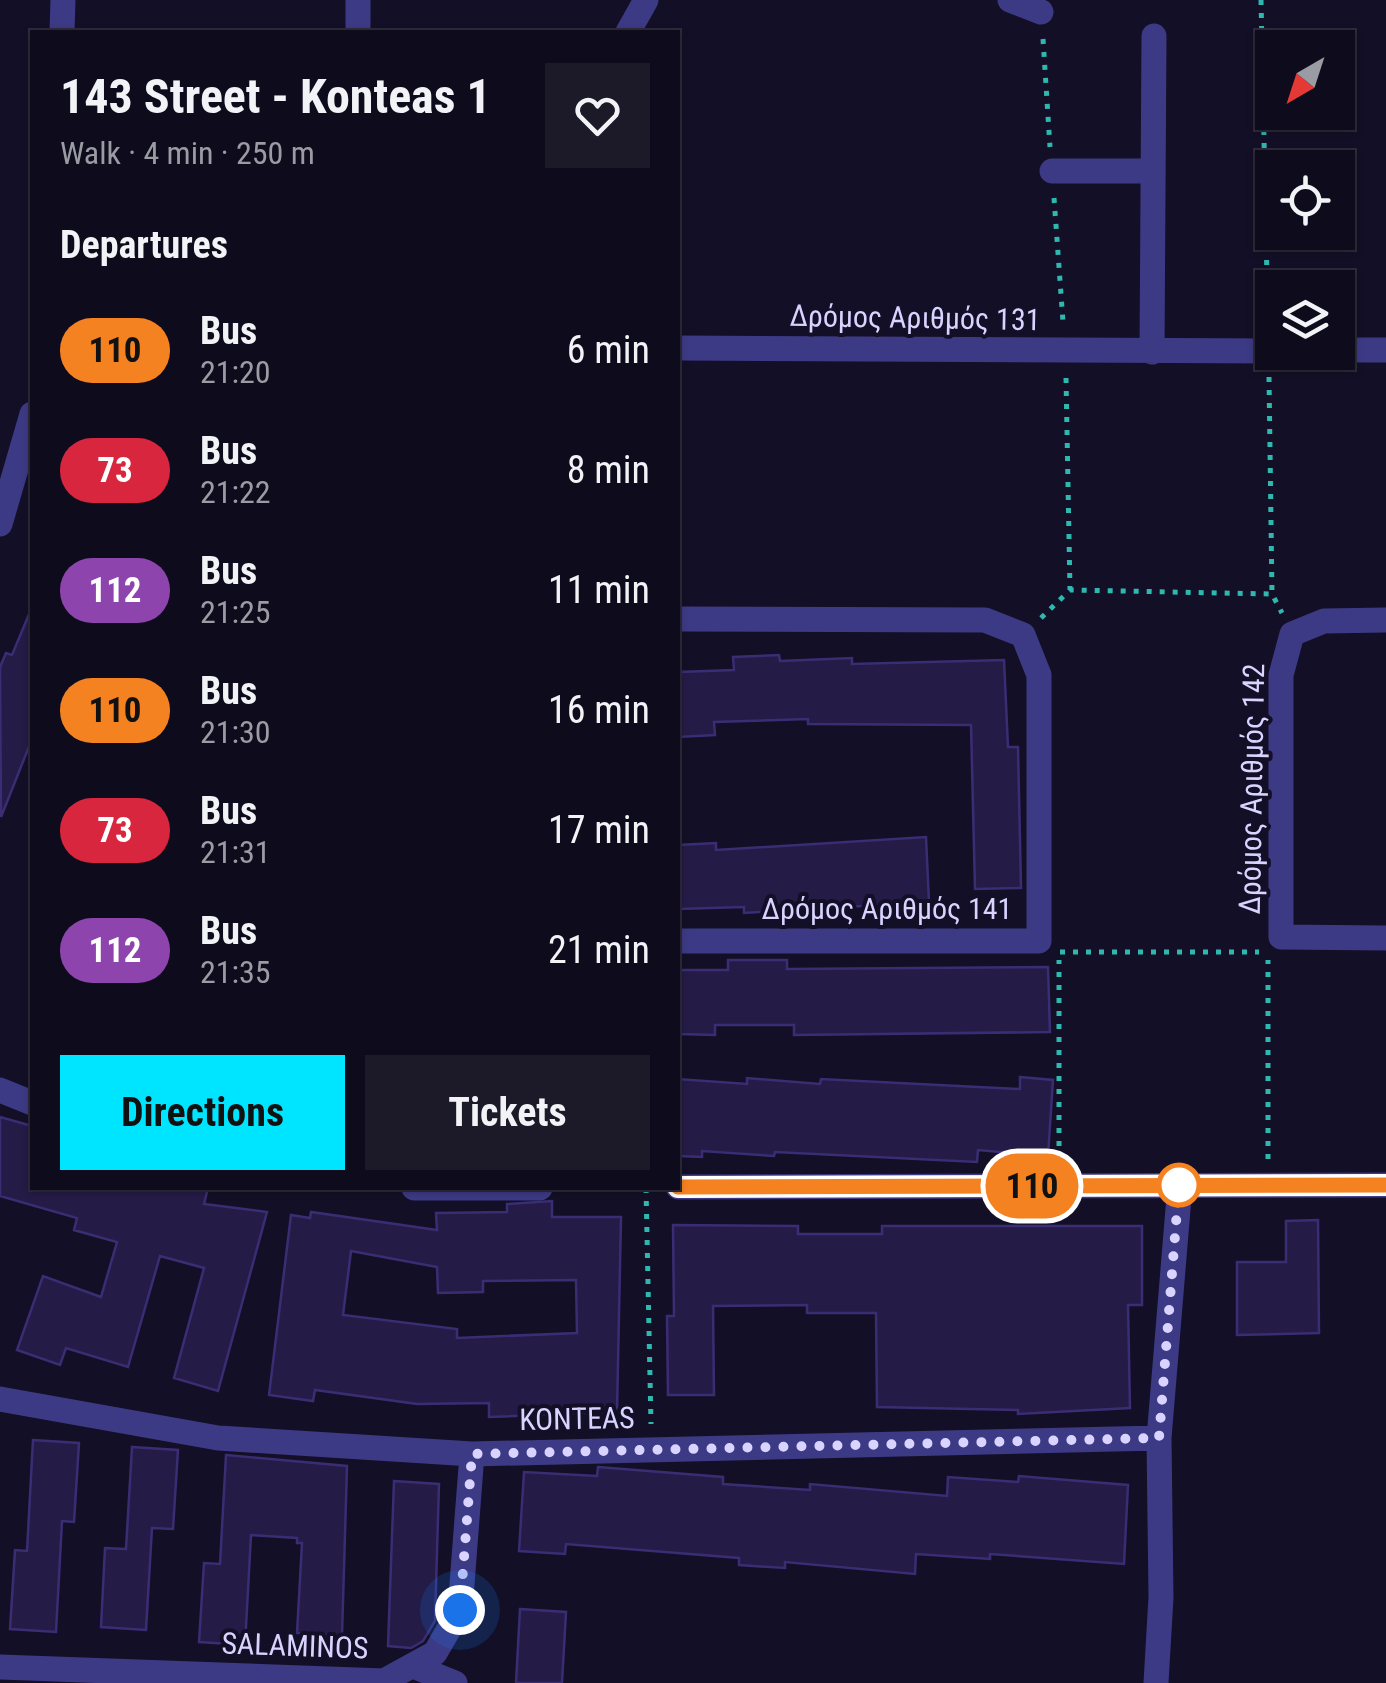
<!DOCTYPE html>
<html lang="en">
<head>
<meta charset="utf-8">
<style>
  body { margin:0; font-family:"Roboto Condensed",sans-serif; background:#1c1929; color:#f1f3f6; height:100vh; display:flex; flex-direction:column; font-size:38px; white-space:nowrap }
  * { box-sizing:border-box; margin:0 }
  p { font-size:32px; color:#9b9ba3 }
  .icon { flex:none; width:55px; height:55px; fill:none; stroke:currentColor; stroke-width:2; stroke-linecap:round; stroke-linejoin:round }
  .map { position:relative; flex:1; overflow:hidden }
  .side { position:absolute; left:30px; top:30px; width:650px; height:1160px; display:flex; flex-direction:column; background:#0e0b1c; border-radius:0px; box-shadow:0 2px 8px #0004,0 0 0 2px #2e2b3b }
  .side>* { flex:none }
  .badge { padding:0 20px; border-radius:32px; font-size:35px; line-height:65px }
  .needle { width:65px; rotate:219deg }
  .fabs { position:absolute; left:1255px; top:30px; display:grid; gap:20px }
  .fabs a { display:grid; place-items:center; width:100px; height:100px; border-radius:0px; background:#0e0b1c; box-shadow:0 2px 8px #0004,0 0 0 2px #2e2b3b; font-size:50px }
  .you { position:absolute; width:50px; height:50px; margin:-25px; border:8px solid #fff; border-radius:50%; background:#1a73e8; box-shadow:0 0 0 15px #1a73e833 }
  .map>.badge { position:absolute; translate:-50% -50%; box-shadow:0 0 0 5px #fff }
  h2 { padding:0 30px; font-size:38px; line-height:90px }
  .round { display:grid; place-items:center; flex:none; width:105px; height:105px; border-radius:0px; background:#1c1929 }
  .summary { display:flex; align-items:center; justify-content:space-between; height:170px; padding:0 30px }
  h1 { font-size:48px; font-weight:700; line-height:75px }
  .cta { display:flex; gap:20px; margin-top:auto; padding:20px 30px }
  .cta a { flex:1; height:115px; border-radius:0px; background:#00e5ff; color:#111; font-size:40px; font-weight:700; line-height:115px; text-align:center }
  .cta a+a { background:#1c1929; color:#f1f3f6 }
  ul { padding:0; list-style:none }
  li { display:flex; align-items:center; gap:30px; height:120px; padding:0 30px }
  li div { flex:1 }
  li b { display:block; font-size:38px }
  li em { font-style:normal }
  li .badge { min-width:110px; font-weight:700; text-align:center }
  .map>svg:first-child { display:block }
  .building { fill:#241b47; stroke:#3b2d73; stroke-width:2.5; fill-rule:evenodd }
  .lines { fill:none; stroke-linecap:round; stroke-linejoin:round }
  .path { stroke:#2fb8b0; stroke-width:5; stroke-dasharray:5 8; stroke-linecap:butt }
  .minor { stroke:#3d3a85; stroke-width:25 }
  .line-casing { stroke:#fff; stroke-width:22 }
  .line { stroke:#f58220; stroke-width:15 }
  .walk { stroke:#d9d4ff; stroke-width:10; stroke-dasharray:0 18 }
  .stop-dot { fill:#fff; stroke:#f58220; stroke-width:5 }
  .labels { text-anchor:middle; stroke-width:8; stroke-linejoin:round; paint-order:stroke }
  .street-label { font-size:30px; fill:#d9d4ff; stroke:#130f26 }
</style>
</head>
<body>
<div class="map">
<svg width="1386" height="1683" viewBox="0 0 1386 1683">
  <rect width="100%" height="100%" fill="#130f26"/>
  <path class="building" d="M32 607V739L1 817 0 667 6 653 12 655Z
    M779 655 780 661 852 658V664L1004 660 1008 747H1018L1021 888 975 889 971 725 808 724V719L714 722 715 735 678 737V672L734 670 733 657Z
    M926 837 929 902 744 913V907L678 909V845L716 843V850Z
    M728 960H787V969L1048 967 1050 1032 794 1035V1025H715V1035L678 1034V970H728Z
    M1020 1077 1053 1080 1048 1156 978 1150 977 1162 775 1152 774 1156 702 1151V1157L678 1156V1079L747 1084V1078L820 1084 821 1079 1020 1089Z
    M0 1117 32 1126V1188H208L204 1204 267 1212 218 1391 174 1378 204 1268 160 1256 128 1367 66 1348 60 1365 17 1350 43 1276 101 1297 117 1242 74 1230 77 1218 0 1196Z
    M552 1201V1217H621L617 1412 489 1417V1403L417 1404 315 1390 313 1401 269 1395 291 1215 310 1218 311 1212 437 1230 436 1213 507 1212V1204ZM351 1251 437 1267 438 1293 483 1292V1281L576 1280 577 1333 457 1338V1329L343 1315Z
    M1318 1220 1319 1333 1237 1335V1262H1286V1221Z
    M673 1225 798 1226V1234H882V1226H1142V1305H1128L1130 1408 1018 1414V1410L877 1407 876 1313H807V1305L713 1306 714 1395H668L667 1316H674Z
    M33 1440 79 1443 74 1522 62 1521 56 1632 10 1629 15 1550 27 1551Z
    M132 1447 178 1450 173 1529 152 1528 146 1630 101 1627 105 1548 126 1549Z
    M226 1455 347 1466 342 1636 297 1633 302 1543H297V1538L251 1535 245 1645 199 1642 204 1563 220 1564Z
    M598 1467 723 1477V1484L810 1490V1484L947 1496 948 1477 1018 1482 1019 1476 1128 1485 1124 1564 990 1554V1559L916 1554 915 1574 785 1562V1568L739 1565V1558L566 1544 565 1554 519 1551 524 1472 597 1476Z
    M394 1481 439 1484 435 1621 423 1641 411 1648 388 1646Z
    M520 1609 566 1612 562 1683H516Z"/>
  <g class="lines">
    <path class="path" d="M1261 0 1268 326
      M1043 39 1050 147
      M1054 198 1063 322
      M1269 377 1272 594
      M1066 378 1070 590
      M1041 618 1070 590 1272 594 1282 613
      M1060 952H1259
      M1059 1159V960
      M1268 1159V960
      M646 1188 651 1424"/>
    <path class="minor" d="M1010 0 1041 12
      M62 32 63 0
      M358 32V0
      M628 32 646 0
      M1052 171H1152
      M678 348 1272 351
      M1338 350H1386
      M1152 352 1154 36
      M0 524 32 414
      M678 619 985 620 1023 635 1039 675V941H678
      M1386 620 1324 621 1292 634 1281 675V937L1386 938
      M0 1090 32 1103
      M678 1187 1386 1185
      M414 1188H540
      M0 1399 218 1438 472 1454 1159 1438
      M413 1666 455 1683
      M0 1667 384 1681 435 1653 460 1610 472 1454
      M1156 1683 1161 1597 1159 1438 1180 1185"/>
  </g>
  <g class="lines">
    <defs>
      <path id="line" d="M678 1187 1386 1185"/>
    </defs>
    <use href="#line" class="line-casing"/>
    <use href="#line" class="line"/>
    <path class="walk" d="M460 1610 472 1454 1159 1438 1179 1185"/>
  </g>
  <circle class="stop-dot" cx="1179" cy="1185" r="20"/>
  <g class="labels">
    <g class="street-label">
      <text transform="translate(915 318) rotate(1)" y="10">Δρόμος Αριθμός 131</text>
      <text transform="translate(1252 789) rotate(-89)" y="10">Δρόμος Αριθμός 142</text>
      <text x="887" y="919">Δρόμος Αριθμός 141</text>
      <text transform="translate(577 1419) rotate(-1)" y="10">KONTEAS</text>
      <text transform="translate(295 1646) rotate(2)" y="10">SALAMINOS</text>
    </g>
  </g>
</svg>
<div class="fabs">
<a><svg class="needle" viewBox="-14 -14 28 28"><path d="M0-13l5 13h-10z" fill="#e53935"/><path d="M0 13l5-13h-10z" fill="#9b9ba3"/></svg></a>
<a><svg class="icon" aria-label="locate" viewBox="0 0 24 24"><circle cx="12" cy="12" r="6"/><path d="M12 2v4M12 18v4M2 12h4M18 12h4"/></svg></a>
<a><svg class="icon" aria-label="layers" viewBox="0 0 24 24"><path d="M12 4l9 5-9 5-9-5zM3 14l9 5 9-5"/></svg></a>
</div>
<div class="you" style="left:460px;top:1610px"></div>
<b class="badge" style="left:1032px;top:1186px;background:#f58220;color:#111">110</b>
<section class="side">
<div class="summary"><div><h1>143 Street - Konteas 1</h1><p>Walk · 4 min · 250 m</p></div><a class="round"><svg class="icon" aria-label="heart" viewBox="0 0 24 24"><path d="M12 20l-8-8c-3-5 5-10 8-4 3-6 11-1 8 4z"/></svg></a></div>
<h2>Departures</h2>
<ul>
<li><span class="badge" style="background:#f58220;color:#111">110</span><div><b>Bus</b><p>21:20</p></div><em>6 min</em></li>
<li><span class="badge" style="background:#d7263d;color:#fff">73</span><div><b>Bus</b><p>21:22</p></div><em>8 min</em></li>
<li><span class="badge" style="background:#8e44ad;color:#fff">112</span><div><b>Bus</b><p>21:25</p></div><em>11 min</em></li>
<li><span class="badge" style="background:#f58220;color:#111">110</span><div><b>Bus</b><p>21:30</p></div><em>16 min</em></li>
<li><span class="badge" style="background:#d7263d;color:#fff">73</span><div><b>Bus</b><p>21:31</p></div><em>17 min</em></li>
<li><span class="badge" style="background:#8e44ad;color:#fff">112</span><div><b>Bus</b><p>21:35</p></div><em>21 min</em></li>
</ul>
<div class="cta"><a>Directions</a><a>Tickets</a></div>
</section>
</div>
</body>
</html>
